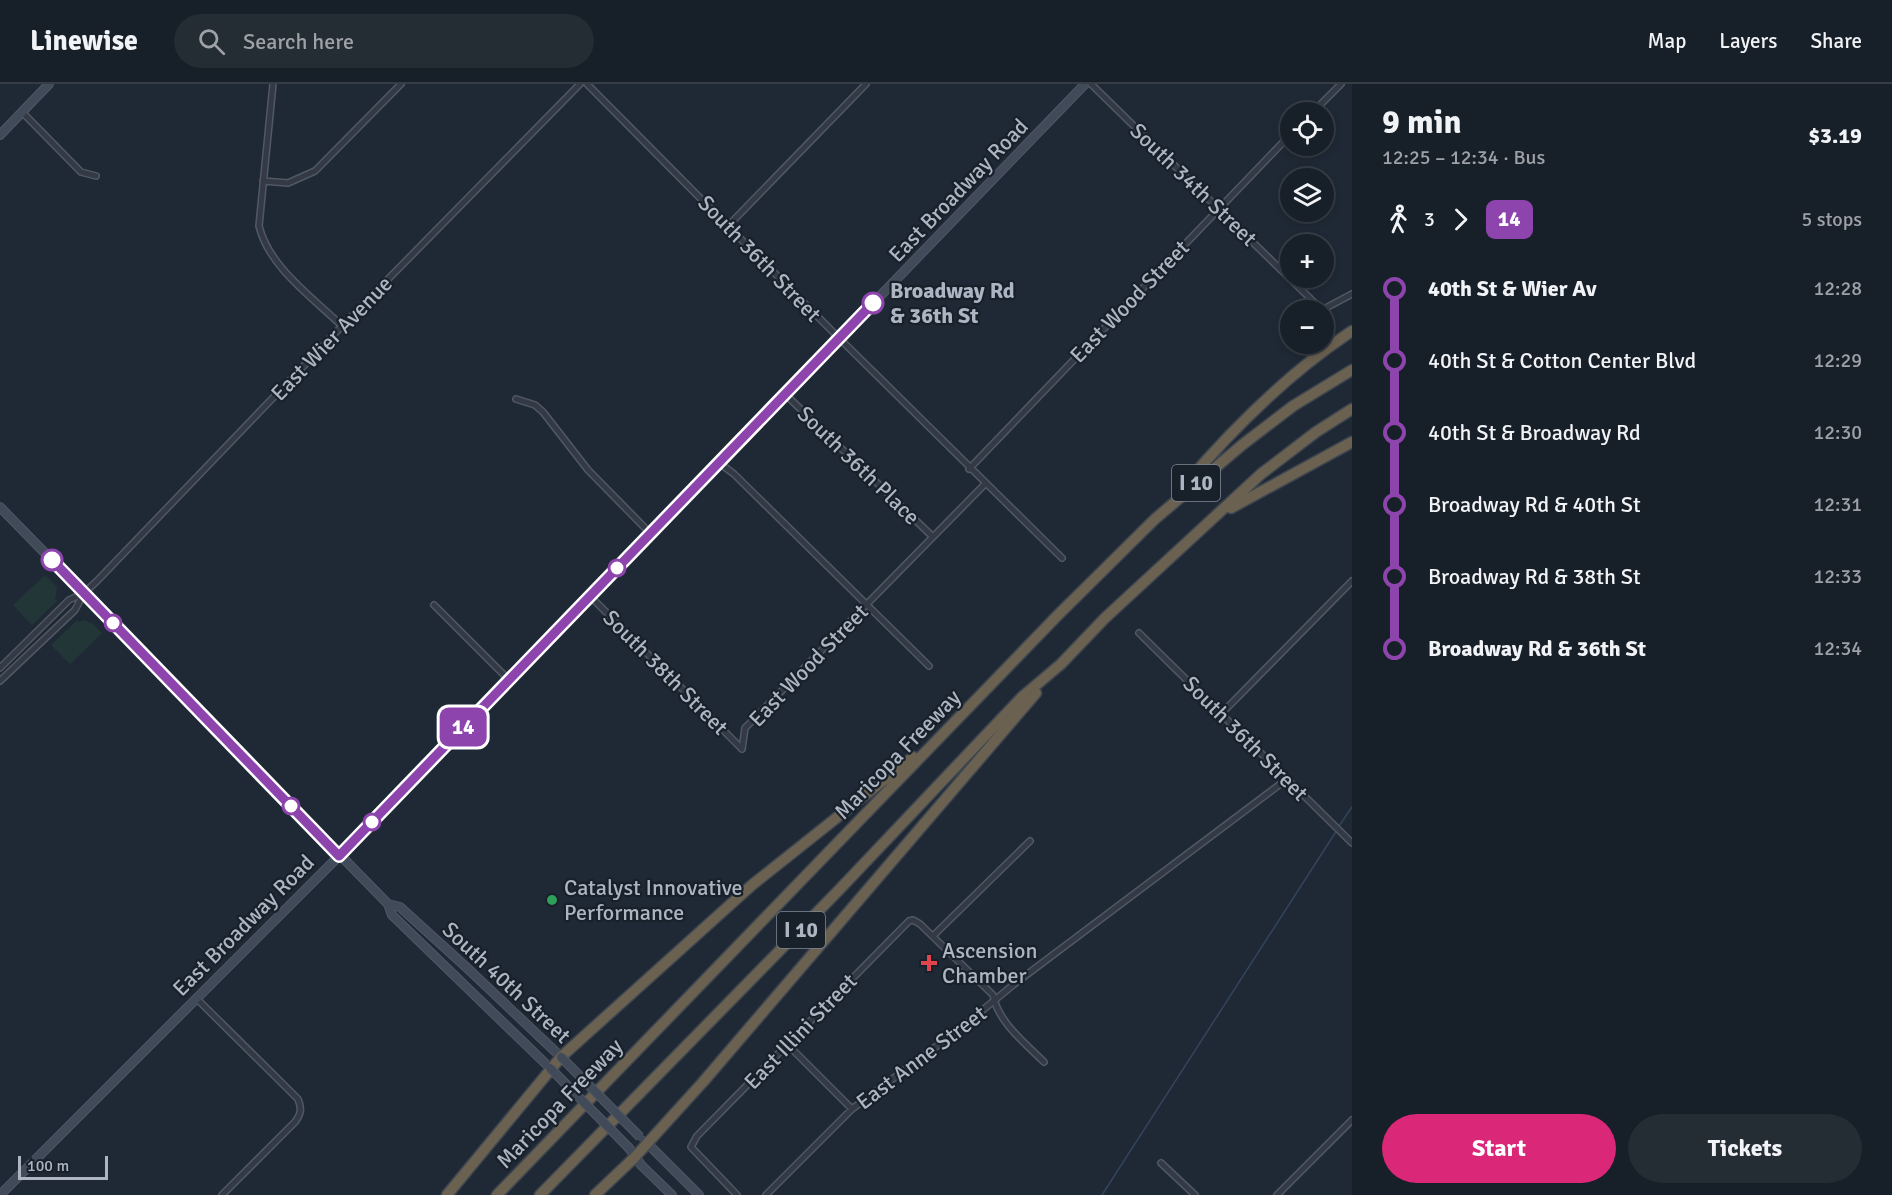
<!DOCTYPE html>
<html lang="en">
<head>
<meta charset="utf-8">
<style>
  body { margin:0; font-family:Signika,sans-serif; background:#242c34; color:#f1f3f6; height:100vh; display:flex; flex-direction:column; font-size:22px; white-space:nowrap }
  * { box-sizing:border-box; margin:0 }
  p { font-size:20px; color:#9ea2a8 }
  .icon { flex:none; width:33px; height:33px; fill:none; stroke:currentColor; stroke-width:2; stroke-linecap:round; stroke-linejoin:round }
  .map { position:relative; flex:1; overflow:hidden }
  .drawer { display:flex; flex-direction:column; background:#171f28; width:540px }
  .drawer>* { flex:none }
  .badge { padding:0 12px; border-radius:9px; font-size:21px; line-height:39px }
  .controls { position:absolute; left:1280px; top:18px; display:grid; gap:12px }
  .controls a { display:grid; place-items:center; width:54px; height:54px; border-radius:50%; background:#171f28; box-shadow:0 3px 9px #0003,0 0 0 2px #363d45; font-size:30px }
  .scale { position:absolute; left:18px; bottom:15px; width:90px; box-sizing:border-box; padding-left:6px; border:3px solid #adb5c3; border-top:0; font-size:16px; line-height:21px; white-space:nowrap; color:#adb5c3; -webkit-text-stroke:4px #18202a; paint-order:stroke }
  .map>.badge { position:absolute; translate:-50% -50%; box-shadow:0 0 0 3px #fff }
  .legs { display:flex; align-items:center; gap:9px; height:66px; padding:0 30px; font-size:20px }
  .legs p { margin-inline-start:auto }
  .headline { display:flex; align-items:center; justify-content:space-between; height:102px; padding:0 30px }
  h1 { font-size:33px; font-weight:800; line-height:45px }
  .primary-button { display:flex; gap:12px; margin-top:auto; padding:12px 30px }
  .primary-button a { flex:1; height:69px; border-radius:36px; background:#db2777; color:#fff; font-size:24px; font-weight:800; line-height:69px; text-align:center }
  .primary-button a+a { background:#242c34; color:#f1f3f6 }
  ul { padding:0 30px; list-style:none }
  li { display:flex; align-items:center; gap:21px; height:72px; font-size:22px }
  li i { display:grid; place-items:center; width:9px; height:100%; margin:0 8px; background:currentColor }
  li i::after { content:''; width:15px; height:15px; margin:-8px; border:4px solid; border-radius:50%; background:#171f28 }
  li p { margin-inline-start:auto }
  li:first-child i { background:linear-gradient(#0000 50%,currentColor 0) }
  li:last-child i { background:linear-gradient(currentColor 50%,#0000 0) }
  header { display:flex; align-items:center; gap:36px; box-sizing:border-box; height:84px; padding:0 30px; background:#171f28; border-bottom:2px solid #363d45 }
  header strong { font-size:28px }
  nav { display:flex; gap:33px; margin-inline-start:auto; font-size:21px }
  .search { width:420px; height:54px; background:#242c34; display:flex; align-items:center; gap:15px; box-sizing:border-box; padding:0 21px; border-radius:33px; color:#9ea2a8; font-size:22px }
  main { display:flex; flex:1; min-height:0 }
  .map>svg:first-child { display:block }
  .green { fill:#223637 }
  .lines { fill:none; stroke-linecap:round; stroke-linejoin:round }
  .stream { stroke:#33445c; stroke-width:1.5 }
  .street-casing { stroke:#505864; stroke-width:8 }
  .secondary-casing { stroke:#505864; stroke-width:10 }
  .highway-casing { stroke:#3d4550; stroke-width:13 }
  .street { stroke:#333a46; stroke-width:5 }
  .secondary { stroke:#414a59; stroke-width:8 }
  .highway { stroke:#6b6150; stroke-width:10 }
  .secondary-bridge-casing { stroke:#505864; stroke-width:10; stroke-linecap:butt }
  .secondary-bridge { stroke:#414a59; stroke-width:8 }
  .line-1-casing { stroke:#fff; stroke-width:14 }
  .line-1 { stroke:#8e44ad; stroke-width:9 }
  .stop-1-dot { fill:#fff; stroke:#8e44ad; stroke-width:3 }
  .leisure-dot { fill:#2e9e5b; stroke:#18202a; stroke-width:2 }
  .health-dot { fill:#e0444e; stroke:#18202a; stroke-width:2 }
  .labels { text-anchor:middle; stroke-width:4.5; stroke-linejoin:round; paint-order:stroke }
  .shield { fill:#18202a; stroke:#808895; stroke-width:1.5 }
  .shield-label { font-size:21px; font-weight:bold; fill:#adb5c3 }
  .street-label { font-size:22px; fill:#adb5c3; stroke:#18202a }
  .stop-label { font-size:22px; font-weight:bold; fill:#adb5c3; stroke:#18202a; text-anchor:start }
  .poi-label { font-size:22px; fill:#adb5c3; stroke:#18202a; text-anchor:start }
</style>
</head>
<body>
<header>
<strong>Linewise</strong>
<div class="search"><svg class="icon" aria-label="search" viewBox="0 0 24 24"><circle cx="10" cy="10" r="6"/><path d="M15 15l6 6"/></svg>Search here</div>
<nav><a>Map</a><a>Layers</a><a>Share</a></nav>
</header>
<main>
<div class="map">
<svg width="1352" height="1111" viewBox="0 0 1352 1111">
  <rect width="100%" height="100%" fill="#1f2935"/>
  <path class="green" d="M45 491 57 503 55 515 57 517 32 541 13 521Z
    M77 536 79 538 85 536 89 539 91 538 102 549 70 580 51 561Z"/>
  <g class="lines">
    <path class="stream" d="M1339 742 1352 723
      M1102 1111 1337 746"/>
    <defs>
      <path id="street" d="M273 0 259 142C269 183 312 213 342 242
        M587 0 839 254 1062 474
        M1091 0 1322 226 1352 210
        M22 28 81 88 96 92
        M1313 28 1341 0
        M263 97 288 99 315 87 401 0
        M728 142 866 0
        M785 310 933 453
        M516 315 535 321 543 328 588 386 650 449
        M718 378 734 390 929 582
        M969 385 1290 51
        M590 512 742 665
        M434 521 509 596
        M1139 549 1352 759
        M0 584 69 516 84 509 97 497 342 242 580 0
        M0 597 75 526 84 509
        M1221 630 1352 497
        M742 665 745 644 985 400
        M933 852 1030 757
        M196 914 298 1015C302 1025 301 1030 295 1038L222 1111
        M787 960 852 1025
        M1161 1079 1195 1111
        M737 1111 691 1063 697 1052 909 837 913 836 920 840 993 911C998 938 1025 959 1044 978
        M766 1111 852 1025 961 944 1013 901 1287 695
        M1277 1111 1352 1036"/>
      <path id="secondary" d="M0 51 49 0
        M0 423 388 820 392 831 550 984
        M388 820 400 823 466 883 561 973
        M645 1057 699 1111
        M629 1064 641 1081 672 1111
        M0 1111 339 772 1085 0"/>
      <path id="highway" d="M1183 403C1233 344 1287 290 1352 247
        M1231 424 1352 358
        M447 1111 561 973 752 801 913 673
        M497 1111 1057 532 1155 435 1242 361 1293 322 1352 286
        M540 1111 838 807 1022 613 1061 580 1105 534 1261 390 1316 348 1352 325
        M595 1111 634 1074 703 998 1036 609"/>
    </defs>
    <use href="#street" class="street-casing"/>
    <use href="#secondary" class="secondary-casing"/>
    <use href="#highway" class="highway-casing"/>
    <use href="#street" class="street"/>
    <use href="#secondary" class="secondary"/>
    <use href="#highway" class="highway"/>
    <defs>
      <path id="secondary-bridge" d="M561 973 640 1053
        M550 984 629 1064"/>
    </defs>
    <use href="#secondary-bridge" class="secondary-bridge-casing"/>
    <use href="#secondary-bridge" class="secondary-bridge"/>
  </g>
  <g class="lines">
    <defs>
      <path id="line-1" d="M52 476 339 772 873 219"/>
    </defs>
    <use href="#line-1" class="line-1-casing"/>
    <use href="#line-1" class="line-1"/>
  </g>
  <g class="stop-1-dot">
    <circle cx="873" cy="219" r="10"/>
    <circle cx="52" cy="476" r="10"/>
    <circle cx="617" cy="484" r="8"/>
    <circle cx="113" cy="539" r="8"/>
    <circle cx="291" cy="722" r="8"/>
    <circle cx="372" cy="738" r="8"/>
  </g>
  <circle class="leisure-dot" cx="552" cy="816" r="6"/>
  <path class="health-dot" d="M926 870h6v6h6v6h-6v6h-6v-6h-6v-6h6z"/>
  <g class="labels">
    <g class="shield">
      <rect x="1172" y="381" width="48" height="36" rx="4.5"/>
      <rect x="777" y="828" width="48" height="36" rx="4.5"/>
    </g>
    <g class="shield-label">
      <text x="1196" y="406">I 10</text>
      <text x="801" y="853">I 10</text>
    </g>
    <g class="street-label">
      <text transform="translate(1194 100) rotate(44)" y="8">South 34th Street</text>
      <text transform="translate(958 106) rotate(-46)" y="8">East Broadway Road</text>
      <text transform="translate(760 174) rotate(46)" y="8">South 36th Street</text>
      <text transform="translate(1129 217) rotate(-46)" y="8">East Wood Street</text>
      <text transform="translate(331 254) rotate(-46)" y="8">East Wier Avenue</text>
      <text transform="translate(859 381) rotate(44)" y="8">South 36th Place</text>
      <text transform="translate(808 581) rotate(-46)" y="8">East Wood Street</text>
      <text transform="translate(666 588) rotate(45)" y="8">South 38th Street</text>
      <text transform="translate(1246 654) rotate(45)" y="8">South 36th Street</text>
      <text transform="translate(897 670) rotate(-46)" y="8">Maricopa Freeway</text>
      <text transform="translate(243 841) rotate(-45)" y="8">East Broadway Road</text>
      <text transform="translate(507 898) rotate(43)" y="8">South 40th Street</text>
      <text transform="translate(800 947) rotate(-46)" y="8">East Illini Street</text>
      <text transform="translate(921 973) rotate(-37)" y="8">East Anne Street</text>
      <text transform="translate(559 1019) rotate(-46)" y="8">Maricopa Freeway</text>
    </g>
    <g class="stop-label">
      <text x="890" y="214">Broadway Rd<tspan x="890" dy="25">&amp; 36th St</tspan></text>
    </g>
    <g class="poi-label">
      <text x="564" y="811">Catalyst Innovative<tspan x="564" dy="25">Performance</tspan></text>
      <text x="942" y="874">Ascension<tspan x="942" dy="25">Chamber</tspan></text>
    </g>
  </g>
</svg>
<div class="controls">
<a><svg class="icon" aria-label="locate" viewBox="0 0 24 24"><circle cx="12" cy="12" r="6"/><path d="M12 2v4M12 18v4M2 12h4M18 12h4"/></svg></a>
<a><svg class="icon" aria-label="layers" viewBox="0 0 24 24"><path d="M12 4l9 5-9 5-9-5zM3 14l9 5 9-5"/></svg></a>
<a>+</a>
<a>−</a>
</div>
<div class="scale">100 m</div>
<b class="badge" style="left:463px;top:643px;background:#8e44ad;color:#fff">14</b>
</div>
<section class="drawer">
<div class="headline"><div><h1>9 min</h1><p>12:25 – 12:34 · Bus</p></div><b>$3.19</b></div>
<div class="legs"><svg class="icon" aria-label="walk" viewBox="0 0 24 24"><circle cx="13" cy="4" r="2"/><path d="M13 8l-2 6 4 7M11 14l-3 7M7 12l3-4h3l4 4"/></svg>3<svg class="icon" aria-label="forward" viewBox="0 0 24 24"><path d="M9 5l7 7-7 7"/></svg><b class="badge" style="background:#8e44ad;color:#fff">14</b><p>5 stops</p></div>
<ul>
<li><i style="color:#8e44ad"></i><b>40th St &amp; Wier Av</b><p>12:28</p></li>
<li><i style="color:#8e44ad"></i><span>40th St &amp; Cotton Center Blvd</span><p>12:29</p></li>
<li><i style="color:#8e44ad"></i><span>40th St &amp; Broadway Rd</span><p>12:30</p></li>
<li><i style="color:#8e44ad"></i><span>Broadway Rd &amp; 40th St</span><p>12:31</p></li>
<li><i style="color:#8e44ad"></i><span>Broadway Rd &amp; 38th St</span><p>12:33</p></li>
<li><i style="color:#8e44ad"></i><b>Broadway Rd &amp; 36th St</b><p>12:34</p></li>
</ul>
<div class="primary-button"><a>Start</a><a>Tickets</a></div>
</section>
</main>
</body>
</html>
